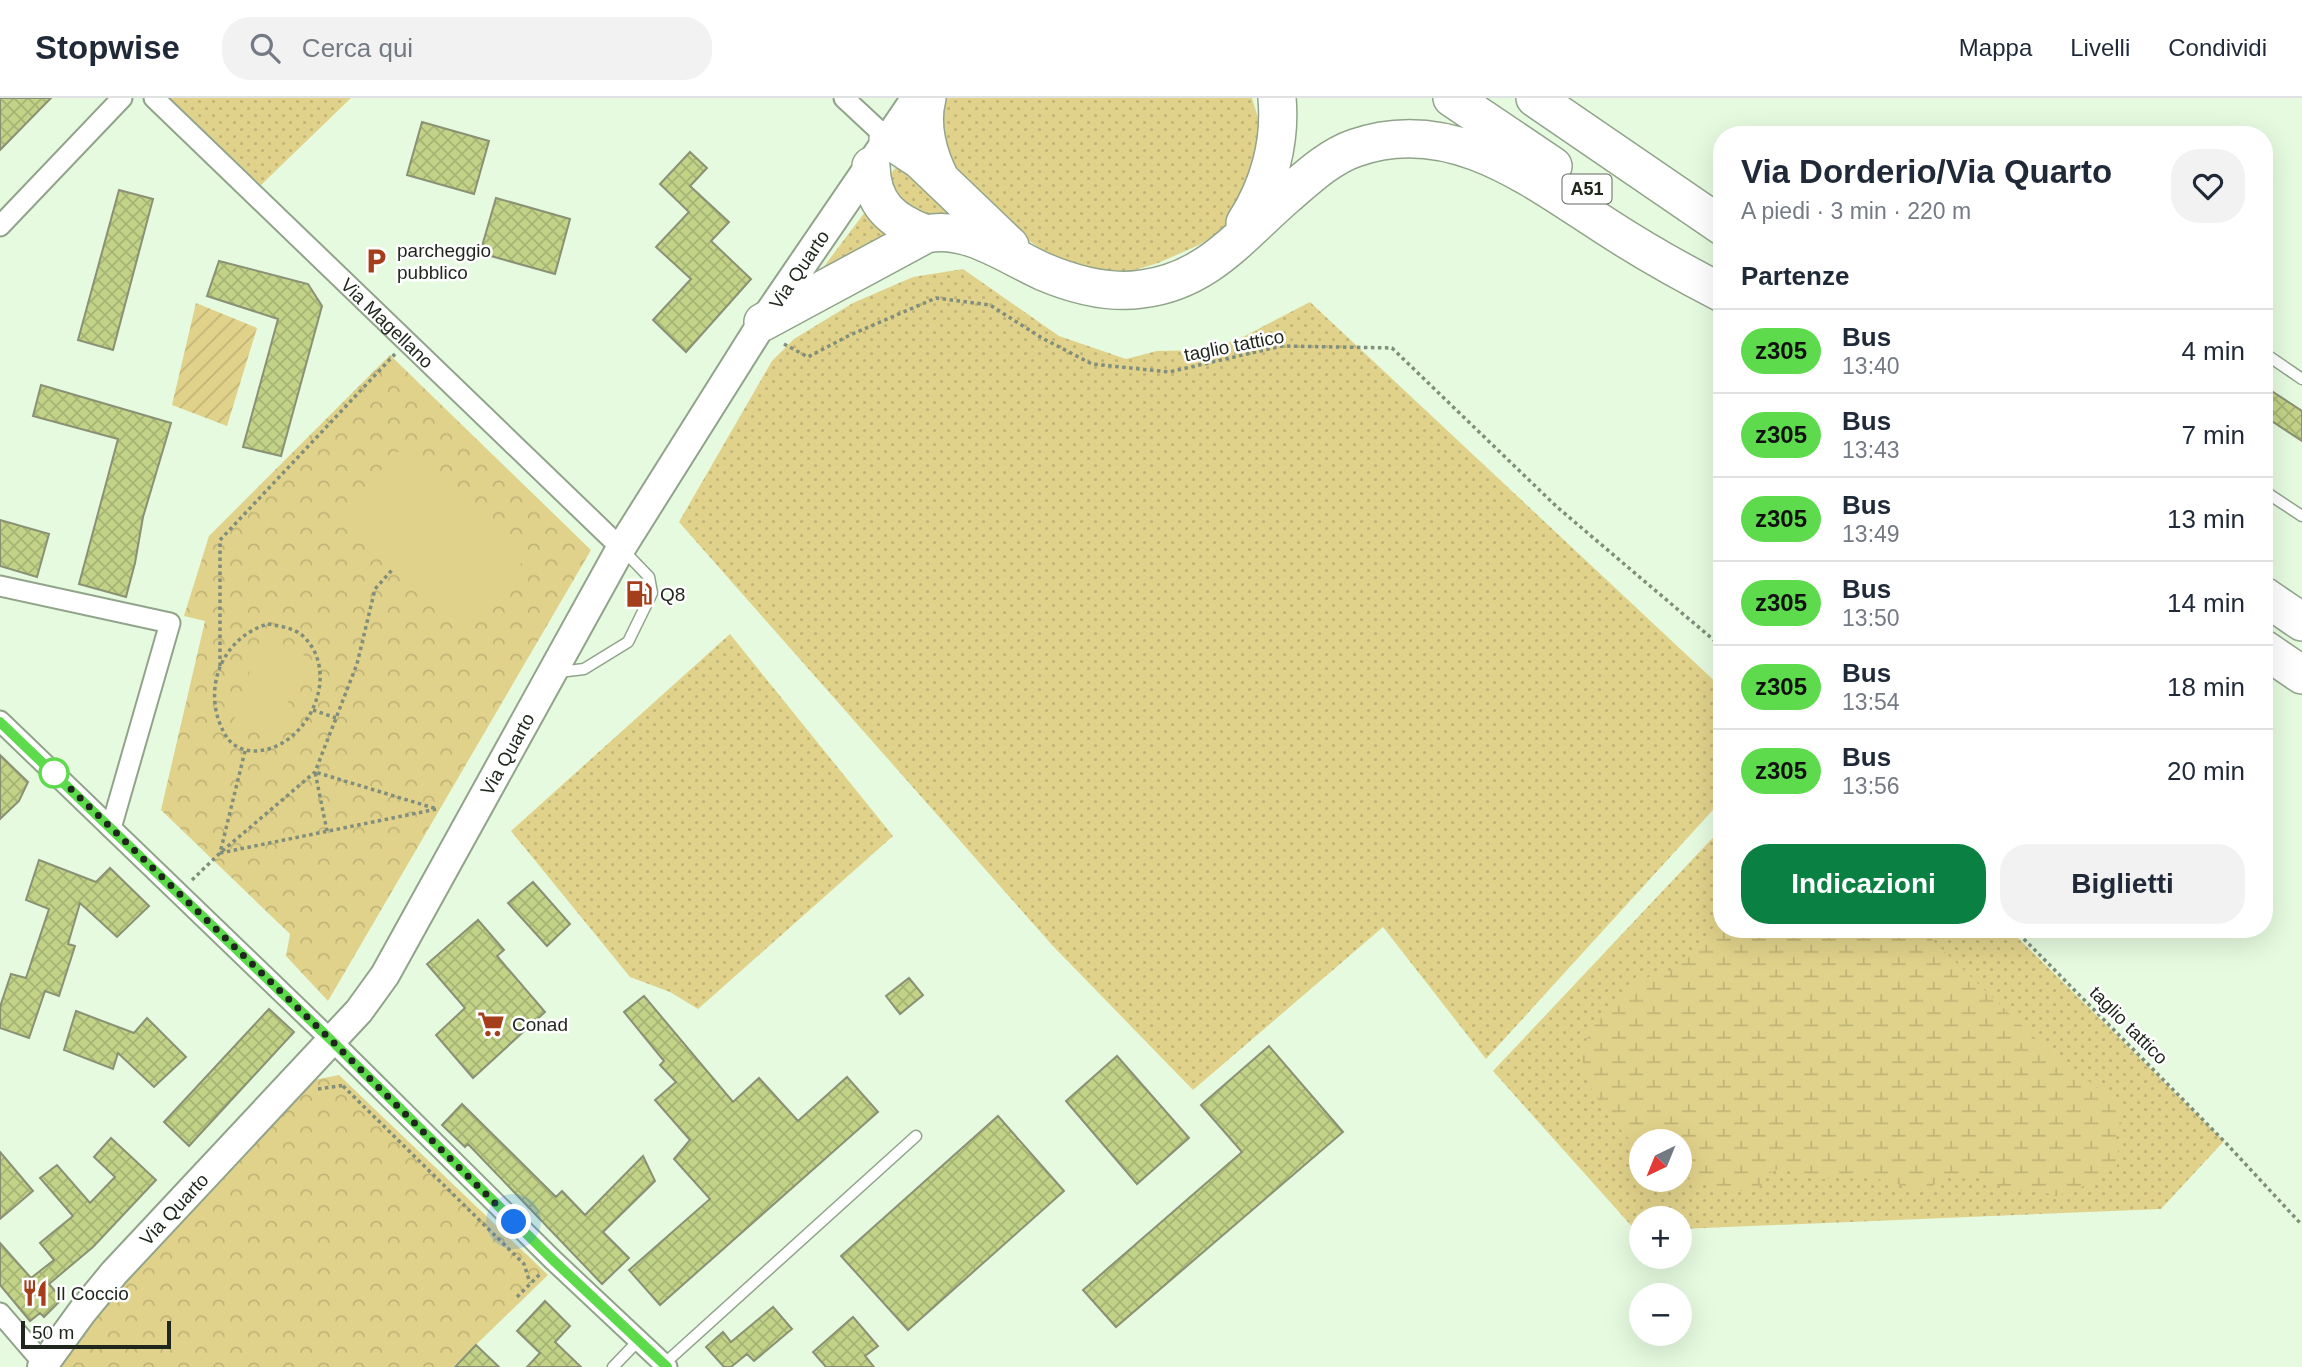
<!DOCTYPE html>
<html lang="it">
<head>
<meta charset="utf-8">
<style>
  body { margin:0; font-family:Helvetica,sans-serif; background:#f2f2f3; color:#1f2937; height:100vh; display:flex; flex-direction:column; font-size:26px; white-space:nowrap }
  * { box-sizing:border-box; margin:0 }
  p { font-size:23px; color:#747a83 }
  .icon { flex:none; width:38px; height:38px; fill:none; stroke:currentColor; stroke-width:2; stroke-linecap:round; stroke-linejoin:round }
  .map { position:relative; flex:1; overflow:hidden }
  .details { position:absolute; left:1713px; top:28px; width:560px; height:812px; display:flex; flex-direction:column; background:#fff; border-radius:28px; box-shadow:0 7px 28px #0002 }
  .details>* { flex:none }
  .badge { padding:0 14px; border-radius:23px; font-size:24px; line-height:46px }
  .needle { width:46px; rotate:223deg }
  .tools { position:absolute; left:1629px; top:1031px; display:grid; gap:14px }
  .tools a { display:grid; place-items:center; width:63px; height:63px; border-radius:50%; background:#fff; box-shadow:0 7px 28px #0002; font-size:35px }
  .scale { position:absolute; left:21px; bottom:18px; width:150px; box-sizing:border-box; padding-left:7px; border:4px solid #1f261c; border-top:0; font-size:19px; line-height:24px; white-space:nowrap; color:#1f261c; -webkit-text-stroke:5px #fff; paint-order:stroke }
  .you { position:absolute; width:35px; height:35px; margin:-18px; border:5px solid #fff; border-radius:50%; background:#1a73e8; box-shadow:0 0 0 10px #1a73e833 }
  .map>.badge { position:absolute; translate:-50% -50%; box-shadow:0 0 0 4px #fff }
  h2 { padding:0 28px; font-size:26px; line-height:63px }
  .round { display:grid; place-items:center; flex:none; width:74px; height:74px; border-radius:28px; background:#f2f2f3 }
  .headline { display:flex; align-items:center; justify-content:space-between; height:119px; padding:0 28px }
  h1 { font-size:33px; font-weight:700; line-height:52px }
  .primary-button { display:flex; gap:14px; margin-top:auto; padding:14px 28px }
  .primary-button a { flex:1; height:80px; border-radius:28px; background:#0b8043; color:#fff; font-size:28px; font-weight:700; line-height:80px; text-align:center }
  .primary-button a+a { background:#f2f2f3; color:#1f2937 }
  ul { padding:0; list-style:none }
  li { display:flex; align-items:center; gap:21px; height:84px; padding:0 28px; border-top:2px solid #e0e1e3 }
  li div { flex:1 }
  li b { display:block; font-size:26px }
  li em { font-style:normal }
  li .badge { min-width:77px; font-weight:700; text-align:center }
  header { display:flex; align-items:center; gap:42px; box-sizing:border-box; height:98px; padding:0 35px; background:#fff; border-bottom:2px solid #e0e1e3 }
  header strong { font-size:33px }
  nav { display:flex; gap:38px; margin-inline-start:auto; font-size:24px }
  .search { width:490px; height:63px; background:#f2f2f3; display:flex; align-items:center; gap:18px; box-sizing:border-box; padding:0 24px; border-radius:28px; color:#747a83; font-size:26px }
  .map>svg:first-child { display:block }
  .grass { fill:url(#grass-dots); fill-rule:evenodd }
  .wetland { fill:url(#wetland-marsh) }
  .park { fill:url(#park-crowns) }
  .garden { fill:url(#garden-furrows) }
  .pitch { fill:#e1d28b }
  .building { fill:url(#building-cross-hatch); stroke:#8a9174; stroke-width:2 }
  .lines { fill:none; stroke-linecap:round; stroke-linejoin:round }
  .lane-casing { stroke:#91a48b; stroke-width:13 }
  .street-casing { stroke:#91a48b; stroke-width:23 }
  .secondary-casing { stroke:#91a48b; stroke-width:32 }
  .highway-casing { stroke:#91a48b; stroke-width:40 }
  .path { stroke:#808e7c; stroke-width:3.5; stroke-dasharray:3.5 3.5; stroke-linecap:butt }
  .lane { stroke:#fff; stroke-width:10 }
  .street { stroke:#fff; stroke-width:19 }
  .secondary { stroke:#fff; stroke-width:28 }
  .highway { stroke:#fff; stroke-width:37 }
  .line-casing { stroke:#fff; stroke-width:16 }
  .line { stroke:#5edb4d; stroke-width:10 }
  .walk { stroke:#1f261c; stroke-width:7; stroke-dasharray:0 12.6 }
  .stop-dot { fill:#fff; stroke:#5edb4d; stroke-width:3.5 }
  .labels { text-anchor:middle; stroke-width:5; stroke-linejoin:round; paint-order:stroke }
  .shield { fill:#fff; stroke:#626760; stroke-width:2 }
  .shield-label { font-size:18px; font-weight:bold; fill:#1f261c }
  .poi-label { font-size:19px; fill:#1f261c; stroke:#fff; text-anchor:start }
  .street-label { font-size:19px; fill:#1f261c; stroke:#fff }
</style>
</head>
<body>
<header>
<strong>Stopwise</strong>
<div class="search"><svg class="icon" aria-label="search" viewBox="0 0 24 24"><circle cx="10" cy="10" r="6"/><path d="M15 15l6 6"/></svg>Cerca qui</div>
<nav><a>Mappa</a><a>Livelli</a><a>Condividi</a></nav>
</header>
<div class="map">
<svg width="2302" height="1269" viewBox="0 0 2302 1269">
  <defs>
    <pattern id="grass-dots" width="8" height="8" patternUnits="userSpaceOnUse" patternTransform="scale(1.75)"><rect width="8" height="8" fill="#e1d28b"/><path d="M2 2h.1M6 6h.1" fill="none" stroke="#c1b477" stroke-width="1.8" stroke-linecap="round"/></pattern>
    <pattern id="wetland-marsh" width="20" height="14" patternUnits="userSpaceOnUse" patternTransform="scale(1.75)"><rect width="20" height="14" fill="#e1d28b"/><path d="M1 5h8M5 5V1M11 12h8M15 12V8" fill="none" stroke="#c1b477"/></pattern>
    <pattern id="park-crowns" width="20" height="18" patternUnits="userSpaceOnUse" patternTransform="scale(1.75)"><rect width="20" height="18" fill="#e1d28b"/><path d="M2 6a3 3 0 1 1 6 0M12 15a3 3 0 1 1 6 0" fill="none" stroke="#c1b477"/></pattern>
    <pattern id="garden-furrows" width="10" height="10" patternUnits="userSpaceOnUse" patternTransform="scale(1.75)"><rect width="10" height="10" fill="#e1d28b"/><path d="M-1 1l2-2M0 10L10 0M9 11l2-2" fill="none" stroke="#c1b477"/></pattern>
    <pattern id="building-cross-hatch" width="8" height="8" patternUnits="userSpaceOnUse" patternTransform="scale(1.75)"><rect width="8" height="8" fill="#c2d287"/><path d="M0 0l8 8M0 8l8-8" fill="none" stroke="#a6b474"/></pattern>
  </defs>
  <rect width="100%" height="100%" fill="#e5fadf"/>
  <path class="grass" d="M170 0H351L261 87Z
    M943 0H1252L1264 40 1250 95 1223 132 1199 147 1158 165 1125 175 1092 173 1050 157 1010 130 959 81 937 40Z
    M908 65 964 130 898 106C892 88 882 70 908 65Z
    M868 110 896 139 813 183Z
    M963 171 1059 238 1126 261 1157 253 1208 252 1241 240 1310 204 1722 590V702L1486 961 1383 829 1193 992 1052 847 679 424 772 263 794 241 853 205 913 179Z
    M730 536 893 738 698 911 670 894 630 879 511 733Z
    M1722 730V831H2009L2224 1043 2161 1111 1680 1131V1120H1642L1641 1133H1636L1493 973ZM1642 1043H1680V1082H1642Z"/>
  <path class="wetland" d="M1722 819V831H1921L2039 944 2105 996 2121 1012 2123 1021 2116 1040 2119 1059 2117 1068 2075 1093 2056 1098 2037 1092 2011 1093 1983 1080 1953 1077 1943 1081 1927 1091H1917L1857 1076 1818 1082 1791 1071 1773 1072 1756 1093C1735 1095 1699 1088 1680 1077V1043H1642L1641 1053C1620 1033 1577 986 1583 954 1588 926 1617 900 1639 884 1651 875 1667 877 1679 867 1695 854 1708 835 1722 819Z"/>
  <path class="park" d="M390 257 591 452 328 903 286 858 290 836 161 712 205 523 184 518 209 438Z
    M339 977 548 1177 453 1269H55L90 1220 314 982Z"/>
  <path class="garden" d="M196 205 257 230 227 328 172 307Z"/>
  <path class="pitch" d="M406 345 529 457 459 533 336 421Z
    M260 542 304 557 276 639 233 625Z"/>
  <path class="building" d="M0 0H51L0 52Z
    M422 24 489 43 474 96 407 77Z
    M690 54 707 70 690 88 729 124 711 143 751 181 686 254 653 222 691 181 656 149 689 114 660 86Z
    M119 92 153 101 113 252 78 242Z
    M496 100 570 121 555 176 480 155Z
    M219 163 308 186 322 208 281 358 243 349 278 221 207 198Z
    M41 287 171 325 143 419 135 465 126 499 79 486 118 341 33 318Z
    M2264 288 2302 313V343L2264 318Z
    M0 422 49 436 37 479 0 468Z
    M0 657 28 684 19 703 0 721Z
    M39 762 96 784 110 770 149 808 117 839 80 805 68 846 75 848 59 898 45 893 29 940 0 930V909L11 876 26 880 49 811 26 802Z
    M533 784 570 826 547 848 508 805Z
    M478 822 504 852 497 858 545 914 473 980 436 937 465 910 427 866Z
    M909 880 923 897 900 916 886 898Z
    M644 898 733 1004 759 980 798 1023 847 979 878 1014 660 1207 629 1172 710 1101 674 1061 690 1042 655 1002 676 984 660 967 664 963 624 914Z
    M269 911 294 934 189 1048 164 1024Z
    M76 913 134 935 147 920 186 959 154 989 118 955 113 971 64 952Z
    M1269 948 1343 1034 1116 1229 1083 1192 1242 1054 1201 1007Z
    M1117 958 1189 1040 1137 1086 1066 1003Z
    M462 1006 556 1099 562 1093 585 1117 643 1058 655 1083 603 1134 629 1160 602 1186 468 1046 465 1049 442 1027Z
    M998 1018 1064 1093 908 1232 841 1158Z
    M111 1040 156 1082 93 1149 49 1186 62 1201 44 1219 40 1215 30 1223 0 1187V1145L31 1180 54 1162 40 1145 73 1118 40 1080 57 1067 90 1105 115 1079 94 1059Z
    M0 1054 33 1093 0 1121Z
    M545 1203 570 1228 555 1244 581 1269H527L540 1255 517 1233Z
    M773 1209 792 1231 754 1263 747 1256 731 1269H724L706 1249 723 1234 731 1244Z
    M853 1219 878 1248 865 1258 874 1269H826L813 1254Z
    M476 1247 499 1269H455Z"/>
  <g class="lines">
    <defs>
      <path id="lane" d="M2264 255 2302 281
        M2264 393 2302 418
        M559 574 584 571 628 544 652 495 649 479 624 453
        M664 1266 916 1038
        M613 1269 639 1242"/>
      <g id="street">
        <path id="s1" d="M154 0 621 450"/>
        <path d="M844 0 888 41"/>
        <path d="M0 128 122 0"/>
        <path d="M0 488 170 525 111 730"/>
        <path d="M0 623 331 942 553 1162 667 1269"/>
        <path d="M0 1215 44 1266"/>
      </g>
      <g id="secondary">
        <path id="s2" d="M42 1269 82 1214 114 1175 359 913 385 877 621 450 763 224 916 0"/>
      </g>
      <path id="highway" d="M927 0C920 27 928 58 941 82
        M1452 0 1553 68
        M1535 0 1722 128
        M888 41 920 62 1010 148
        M871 68C872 107 892 123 926 136
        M1245 125C1269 88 1281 44 1277 0
        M763 224 926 136C967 127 1008 158 1044 174 1075 187 1109 196 1142 191 1207 183 1240 138 1286 98 1307 80 1329 59 1355 50 1451 16 1532 81 1607 129 1644 153 1683 175 1722 195
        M2264 498 2302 524
        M2264 551 2302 577"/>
    </defs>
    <use href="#lane" class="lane-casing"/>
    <use href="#street" class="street-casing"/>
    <use href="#secondary" class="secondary-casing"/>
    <use href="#highway" class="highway-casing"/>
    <path class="path" d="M784 246 808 259 850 237 936 200 990 207 1042 240 1092 266 1169 274 1282 248 1392 250 1557 409 1722 549
      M268 526C280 528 294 530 303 538 344 577 305 654 253 653 243 653 231 647 226 638 200 595 220 540 268 526Z
      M220 568V442L395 256
      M313 612 336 620
      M245 653 220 755 437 711 315 674 327 733
      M192 782 220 755 315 674 357 566 375 491 392 472
      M2014 831 2224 1043 2302 1127
      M343 988 524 1166 530 1185
      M318 991 345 987
      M517 1199 540 1176"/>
    <use href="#lane" class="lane"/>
    <use href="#street" class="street"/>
    <use href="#secondary" class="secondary"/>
    <use href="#highway" class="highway"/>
  </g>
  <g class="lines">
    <defs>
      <path id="line" d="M0 624 331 942 553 1162 667 1269"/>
    </defs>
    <use href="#line" class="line-casing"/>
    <use href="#line" class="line"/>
    <path class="walk" d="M54 675 49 670 331 942 514 1124"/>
  </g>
  <defs>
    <symbol id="parking-bare" viewBox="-9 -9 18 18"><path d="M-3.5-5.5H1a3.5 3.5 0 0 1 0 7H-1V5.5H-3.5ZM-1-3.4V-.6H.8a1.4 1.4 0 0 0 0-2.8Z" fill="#a53e1b" stroke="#fff" stroke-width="2.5" paint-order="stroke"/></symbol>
    <symbol id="fuel-bare" viewBox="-9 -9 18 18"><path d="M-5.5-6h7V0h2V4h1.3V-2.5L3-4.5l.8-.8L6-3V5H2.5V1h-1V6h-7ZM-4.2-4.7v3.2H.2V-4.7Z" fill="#a53e1b" stroke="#fff" stroke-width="2.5" paint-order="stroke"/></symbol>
    <symbol id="supermarket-bare" viewBox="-9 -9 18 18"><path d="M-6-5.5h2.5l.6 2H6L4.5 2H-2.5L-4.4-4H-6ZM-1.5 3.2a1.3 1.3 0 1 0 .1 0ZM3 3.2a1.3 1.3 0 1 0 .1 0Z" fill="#a53e1b" stroke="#fff" stroke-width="2.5" paint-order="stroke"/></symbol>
    <symbol id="restaurant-bare" viewBox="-9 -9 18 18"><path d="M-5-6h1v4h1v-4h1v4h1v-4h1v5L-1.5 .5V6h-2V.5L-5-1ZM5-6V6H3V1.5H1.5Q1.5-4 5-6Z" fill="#a53e1b" stroke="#fff" stroke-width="2.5" paint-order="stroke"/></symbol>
  </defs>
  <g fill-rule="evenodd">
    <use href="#parking-bare" x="357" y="144" width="38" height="38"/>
    <use href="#fuel-bare" x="620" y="477" width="38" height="38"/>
    <use href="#supermarket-bare" x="472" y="907" width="38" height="38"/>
    <use href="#restaurant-bare" x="16" y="1176" width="38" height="38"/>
  </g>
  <circle class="stop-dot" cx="54" cy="675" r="14"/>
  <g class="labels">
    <rect class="shield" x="1562.5" y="76.5" width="49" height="29" rx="5"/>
    <g class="shield-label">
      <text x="1587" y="97">A51</text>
    </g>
    <g class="poi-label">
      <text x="397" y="159">parcheggio<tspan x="397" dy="22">pubblico</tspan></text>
      <text x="660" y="503">Q8</text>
      <text x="512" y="933">Conad</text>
      <text x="56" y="1202">Il Coccio</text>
    </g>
    <g class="street-label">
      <text dy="7" stroke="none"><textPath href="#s2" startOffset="1340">Via Quarto</textPath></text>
      <text dy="7" stroke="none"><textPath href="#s1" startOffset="324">Via Magellano</textPath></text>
      <text transform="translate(1234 247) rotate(-11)" y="7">taglio tattico</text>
      <text dy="7" stroke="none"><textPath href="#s2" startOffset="774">Via Quarto</textPath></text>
      <text transform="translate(2129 927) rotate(45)" y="7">taglio tattico</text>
      <text dy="7" stroke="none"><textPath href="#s2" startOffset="206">Via Quarto</textPath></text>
    </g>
  </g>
</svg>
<div class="tools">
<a><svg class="needle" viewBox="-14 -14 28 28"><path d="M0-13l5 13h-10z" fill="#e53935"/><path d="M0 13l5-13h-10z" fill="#747a83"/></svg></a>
<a>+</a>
<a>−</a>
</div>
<div class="scale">50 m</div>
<div class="you" style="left:514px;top:1124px"></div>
<section class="details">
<div class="headline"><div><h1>Via Dorderio/Via Quarto</h1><p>A piedi · 3 min · 220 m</p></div><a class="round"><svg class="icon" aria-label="heart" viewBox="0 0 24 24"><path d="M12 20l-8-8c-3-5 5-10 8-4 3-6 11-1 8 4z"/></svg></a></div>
<h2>Partenze</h2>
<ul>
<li><span class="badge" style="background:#5edb4d;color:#111">z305</span><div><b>Bus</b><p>13:40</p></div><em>4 min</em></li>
<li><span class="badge" style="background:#5edb4d;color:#111">z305</span><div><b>Bus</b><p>13:43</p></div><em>7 min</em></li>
<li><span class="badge" style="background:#5edb4d;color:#111">z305</span><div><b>Bus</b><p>13:49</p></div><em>13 min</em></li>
<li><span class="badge" style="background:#5edb4d;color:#111">z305</span><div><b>Bus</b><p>13:50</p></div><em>14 min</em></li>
<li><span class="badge" style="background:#5edb4d;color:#111">z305</span><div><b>Bus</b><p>13:54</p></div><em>18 min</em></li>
<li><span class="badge" style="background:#5edb4d;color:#111">z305</span><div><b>Bus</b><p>13:56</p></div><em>20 min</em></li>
</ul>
<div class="primary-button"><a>Indicazioni</a><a>Biglietti</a></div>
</section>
</div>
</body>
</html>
